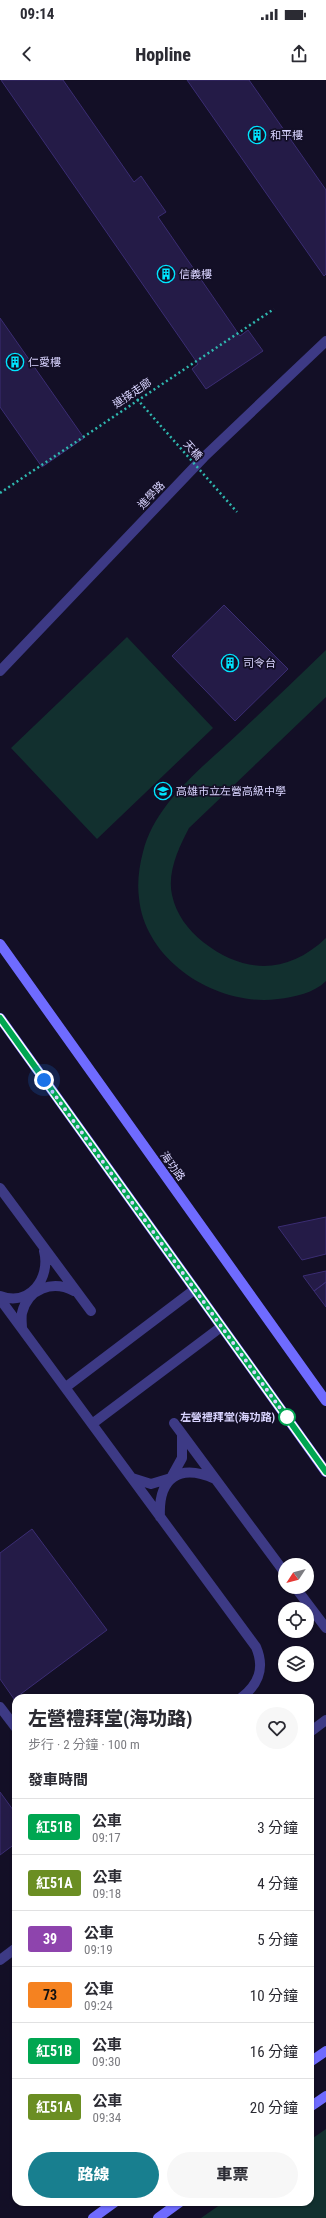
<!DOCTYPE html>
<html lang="zh-TW">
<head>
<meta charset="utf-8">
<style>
  body { margin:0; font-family:"Roboto Condensed","Noto Sans TC",sans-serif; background:#f7f7f7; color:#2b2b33; height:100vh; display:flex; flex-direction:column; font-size:15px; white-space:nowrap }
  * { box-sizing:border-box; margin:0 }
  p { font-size:13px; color:#7c7c81 }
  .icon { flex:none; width:22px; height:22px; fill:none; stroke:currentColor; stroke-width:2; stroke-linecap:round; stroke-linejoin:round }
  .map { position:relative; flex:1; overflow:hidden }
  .side { position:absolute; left:12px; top:1614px; width:302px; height:512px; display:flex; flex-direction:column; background:#fff; border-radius:12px; box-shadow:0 1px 3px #0004 }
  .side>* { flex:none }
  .badge { padding:0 8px; border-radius:3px; font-size:14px; line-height:26px }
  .needle { width:26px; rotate:234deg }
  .buttons { position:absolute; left:278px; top:1478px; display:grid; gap:8px }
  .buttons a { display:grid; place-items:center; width:36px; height:36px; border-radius:50%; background:#fff; box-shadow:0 1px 3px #0004; font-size:20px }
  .you { position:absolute; width:20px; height:20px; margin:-10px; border:3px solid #fff; border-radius:50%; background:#1a73e8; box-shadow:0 0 0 6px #1a73e833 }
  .map>.badge { position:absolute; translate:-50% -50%; box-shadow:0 0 0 2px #fff }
  h2 { padding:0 16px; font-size:15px; line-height:36px }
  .round { display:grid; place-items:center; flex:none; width:42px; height:42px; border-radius:21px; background:#f7f7f7 }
  .headline { display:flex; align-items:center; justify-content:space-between; height:68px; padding:0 16px }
  h1 { font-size:19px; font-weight:800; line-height:30px }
  .primary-button { display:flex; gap:8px; margin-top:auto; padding:8px 16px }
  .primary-button a { flex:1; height:46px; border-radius:24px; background:#187f8f; color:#fff; font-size:16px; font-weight:800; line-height:46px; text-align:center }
  .primary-button a+a { background:#f7f7f7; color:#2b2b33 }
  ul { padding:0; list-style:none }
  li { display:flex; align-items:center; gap:12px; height:56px; padding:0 16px; border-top:1px solid #e1e1e2 }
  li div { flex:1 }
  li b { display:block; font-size:15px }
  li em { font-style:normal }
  li .badge { min-width:44px; font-weight:700; text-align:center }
  .status { display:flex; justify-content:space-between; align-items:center; height:28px; padding:0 20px; background:#fff; direction:ltr }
  .status svg { height:11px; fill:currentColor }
  header { display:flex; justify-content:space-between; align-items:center; height:52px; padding:0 16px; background:#fff; font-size:18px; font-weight:800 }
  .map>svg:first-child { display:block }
  .green { fill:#12302f }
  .building { fill:#241b47; stroke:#3b2d73 }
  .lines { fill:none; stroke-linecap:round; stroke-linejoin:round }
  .path { stroke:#2fb8b0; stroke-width:2.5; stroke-dasharray:2 3; stroke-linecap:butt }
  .lane { stroke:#3d3a85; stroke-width:10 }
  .street { stroke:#3d3a85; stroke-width:10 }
  .secondary { stroke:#6f6bff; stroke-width:10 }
  .path-bridge { stroke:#2fb8b0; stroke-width:2.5; stroke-dasharray:2 3; stroke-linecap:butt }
  .line-casing { stroke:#fff; stroke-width:9 }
  .line { stroke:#00a651; stroke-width:6 }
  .walk { stroke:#d9d4ff; stroke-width:4; stroke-dasharray:0 7.2 }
  .stop-dot { fill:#fff; stroke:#00a651; stroke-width:2 }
  .labels { text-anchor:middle; stroke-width:3.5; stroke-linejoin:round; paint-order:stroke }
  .poi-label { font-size:11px; fill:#d9d4ff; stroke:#130f26; text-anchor:start }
  .street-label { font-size:11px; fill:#d9d4ff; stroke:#130f26 }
  .stop-label { font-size:11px; font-weight:bold; fill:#d9d4ff; stroke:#130f26; text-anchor:end }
</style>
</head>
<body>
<div class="status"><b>09:14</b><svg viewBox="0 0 49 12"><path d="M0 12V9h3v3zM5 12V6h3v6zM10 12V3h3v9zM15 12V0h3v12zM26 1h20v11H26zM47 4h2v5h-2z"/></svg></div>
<header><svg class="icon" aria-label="back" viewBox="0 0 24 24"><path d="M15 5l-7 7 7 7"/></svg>Hopline<svg class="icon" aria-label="share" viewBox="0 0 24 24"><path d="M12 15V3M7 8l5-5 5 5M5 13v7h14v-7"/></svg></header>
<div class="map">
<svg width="326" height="2138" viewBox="0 0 326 2138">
  <rect width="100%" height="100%" fill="#130f26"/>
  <path class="green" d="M127 557 213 648 97 759 11 668Z
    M326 570V617L189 748C179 767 167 792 172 815 176 834 188 850 203 862 244 894 287 895 326 858V901C314 913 295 917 278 919 218 927 145 882 139 818 137 803 139 787 143 772 155 723 203 687 238 654 268 626 297 598 326 570Z
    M326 2049V2138H201L224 2122H310V2060Z"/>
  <path class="building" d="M1 0H63L134 102 141 96 166 132 158 137 240 256 248 250 263 271 206 309 192 289 198 284Z
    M187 0H249L326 110V194L324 196Z
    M0 238 84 358 42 387 0 327Z
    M224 525 288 589 235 641 172 576Z
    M326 1137V1174L302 1180 278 1147Z
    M326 1191V1202L314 1211 303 1196Z
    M326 1202V1227L314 1211Z
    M32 1449 107 1550 14 1619 0 1599V1473Z
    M0 1712 16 1734V1763L0 1775Z"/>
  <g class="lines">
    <path class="path" d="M0 413 274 229"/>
    <path class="lane" d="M0 1108 91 1231
      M0 1216C30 1227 51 1198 44 1171
      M0 1219 256 1567C265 1588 259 1604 241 1618
      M22 1249C22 1244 21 1238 22 1233 28 1208 53 1200 74 1211
      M66 1307 194 1210
      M174 1343 285 1493
      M92 1344 221 1247
      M132 1398 151 1404 171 1398 182 1378V1354
      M160 1437C158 1398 179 1383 215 1399
      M295 1507 326 1548
      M0 1627 16 1648
      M310 1652 326 1640
      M0 1880 16 1868"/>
    <path class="street" d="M0 591 204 377 326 261"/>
    <path class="secondary" d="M0 864 326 1321
      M0 938 326 1392
      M310 1982 326 1971
      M310 2027 326 2016
      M93 2138 115 2122
      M158 2138 180 2122"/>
    <path class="path-bridge" d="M137 319 237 432"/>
  </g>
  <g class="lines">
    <defs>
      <path id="line" d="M0 938 326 1392"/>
    </defs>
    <use href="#line" class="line-casing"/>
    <use href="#line" class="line"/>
    <path class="walk" d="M44 1000 290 1342 287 1337"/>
  </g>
  <defs>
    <symbol id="building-ring" viewBox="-11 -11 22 22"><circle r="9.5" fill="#130f26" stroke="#00e5ff" stroke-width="1.5"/><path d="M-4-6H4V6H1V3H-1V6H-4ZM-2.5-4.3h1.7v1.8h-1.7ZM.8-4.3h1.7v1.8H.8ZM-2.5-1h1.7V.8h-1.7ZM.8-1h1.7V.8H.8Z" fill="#00e5ff"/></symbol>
    <symbol id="school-ring" viewBox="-11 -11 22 22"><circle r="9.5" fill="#130f26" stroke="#00e5ff" stroke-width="1.5"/><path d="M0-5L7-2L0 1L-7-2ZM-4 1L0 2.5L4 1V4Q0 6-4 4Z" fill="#00e5ff"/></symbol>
  </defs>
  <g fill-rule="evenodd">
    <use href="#building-ring" x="247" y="45" width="20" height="20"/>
    <use href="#building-ring" x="156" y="184" width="20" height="20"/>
    <use href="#building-ring" x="5" y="272" width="20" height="20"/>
    <use href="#building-ring" x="220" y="573" width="20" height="20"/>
    <use href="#school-ring" x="153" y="701" width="20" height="20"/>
  </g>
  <circle class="stop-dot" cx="287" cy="1337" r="8"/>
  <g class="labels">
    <g class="poi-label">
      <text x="270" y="59">和平樓</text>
      <text x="179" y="198">信義樓</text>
      <text x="28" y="286">仁愛樓</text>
      <text x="243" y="587">司令台</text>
      <text x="176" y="715">高雄市立左營高級中學</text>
    </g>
    <g class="street-label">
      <text transform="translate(132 313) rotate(-34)" y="4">連接走廊</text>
      <text transform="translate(193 370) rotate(48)" y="4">天橋</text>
      <text transform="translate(151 415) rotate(-46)" y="4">進學路</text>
      <text transform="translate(173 1086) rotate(54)" y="4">海功路</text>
    </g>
    <g class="stop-label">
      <text x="275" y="1341">左營禮拜堂(海功路)</text>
    </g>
  </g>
</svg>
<div class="buttons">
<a><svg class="needle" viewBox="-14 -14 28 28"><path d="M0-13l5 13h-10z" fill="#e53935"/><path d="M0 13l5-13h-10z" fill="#7c7c81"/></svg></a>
<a><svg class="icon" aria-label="locate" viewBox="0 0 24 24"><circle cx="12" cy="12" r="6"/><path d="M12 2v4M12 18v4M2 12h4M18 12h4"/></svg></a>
<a><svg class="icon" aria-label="layers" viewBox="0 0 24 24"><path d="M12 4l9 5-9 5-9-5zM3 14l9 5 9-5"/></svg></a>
</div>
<div class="you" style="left:44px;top:1000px"></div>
<section class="side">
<div class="headline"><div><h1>左營禮拜堂(海功路)</h1><p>步行 · 2 分鐘 · 100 m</p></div><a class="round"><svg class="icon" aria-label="heart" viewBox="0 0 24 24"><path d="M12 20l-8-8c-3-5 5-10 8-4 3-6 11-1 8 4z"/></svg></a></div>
<h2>發車時間</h2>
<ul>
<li><span class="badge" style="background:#00a651;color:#fff">紅51B</span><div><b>公車</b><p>09:17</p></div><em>3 分鐘</em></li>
<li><span class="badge" style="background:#6b8e23;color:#fff">紅51A</span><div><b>公車</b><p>09:18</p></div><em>4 分鐘</em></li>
<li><span class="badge" style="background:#8e44ad;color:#fff">39</span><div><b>公車</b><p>09:19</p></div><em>5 分鐘</em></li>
<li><span class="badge" style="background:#f58220;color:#111">73</span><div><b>公車</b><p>09:24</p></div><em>10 分鐘</em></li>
<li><span class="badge" style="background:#00a651;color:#fff">紅51B</span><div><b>公車</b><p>09:30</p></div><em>16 分鐘</em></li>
<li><span class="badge" style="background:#6b8e23;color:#fff">紅51A</span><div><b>公車</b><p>09:34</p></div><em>20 分鐘</em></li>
</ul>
<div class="primary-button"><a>路線</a><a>車票</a></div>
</section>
</div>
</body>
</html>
